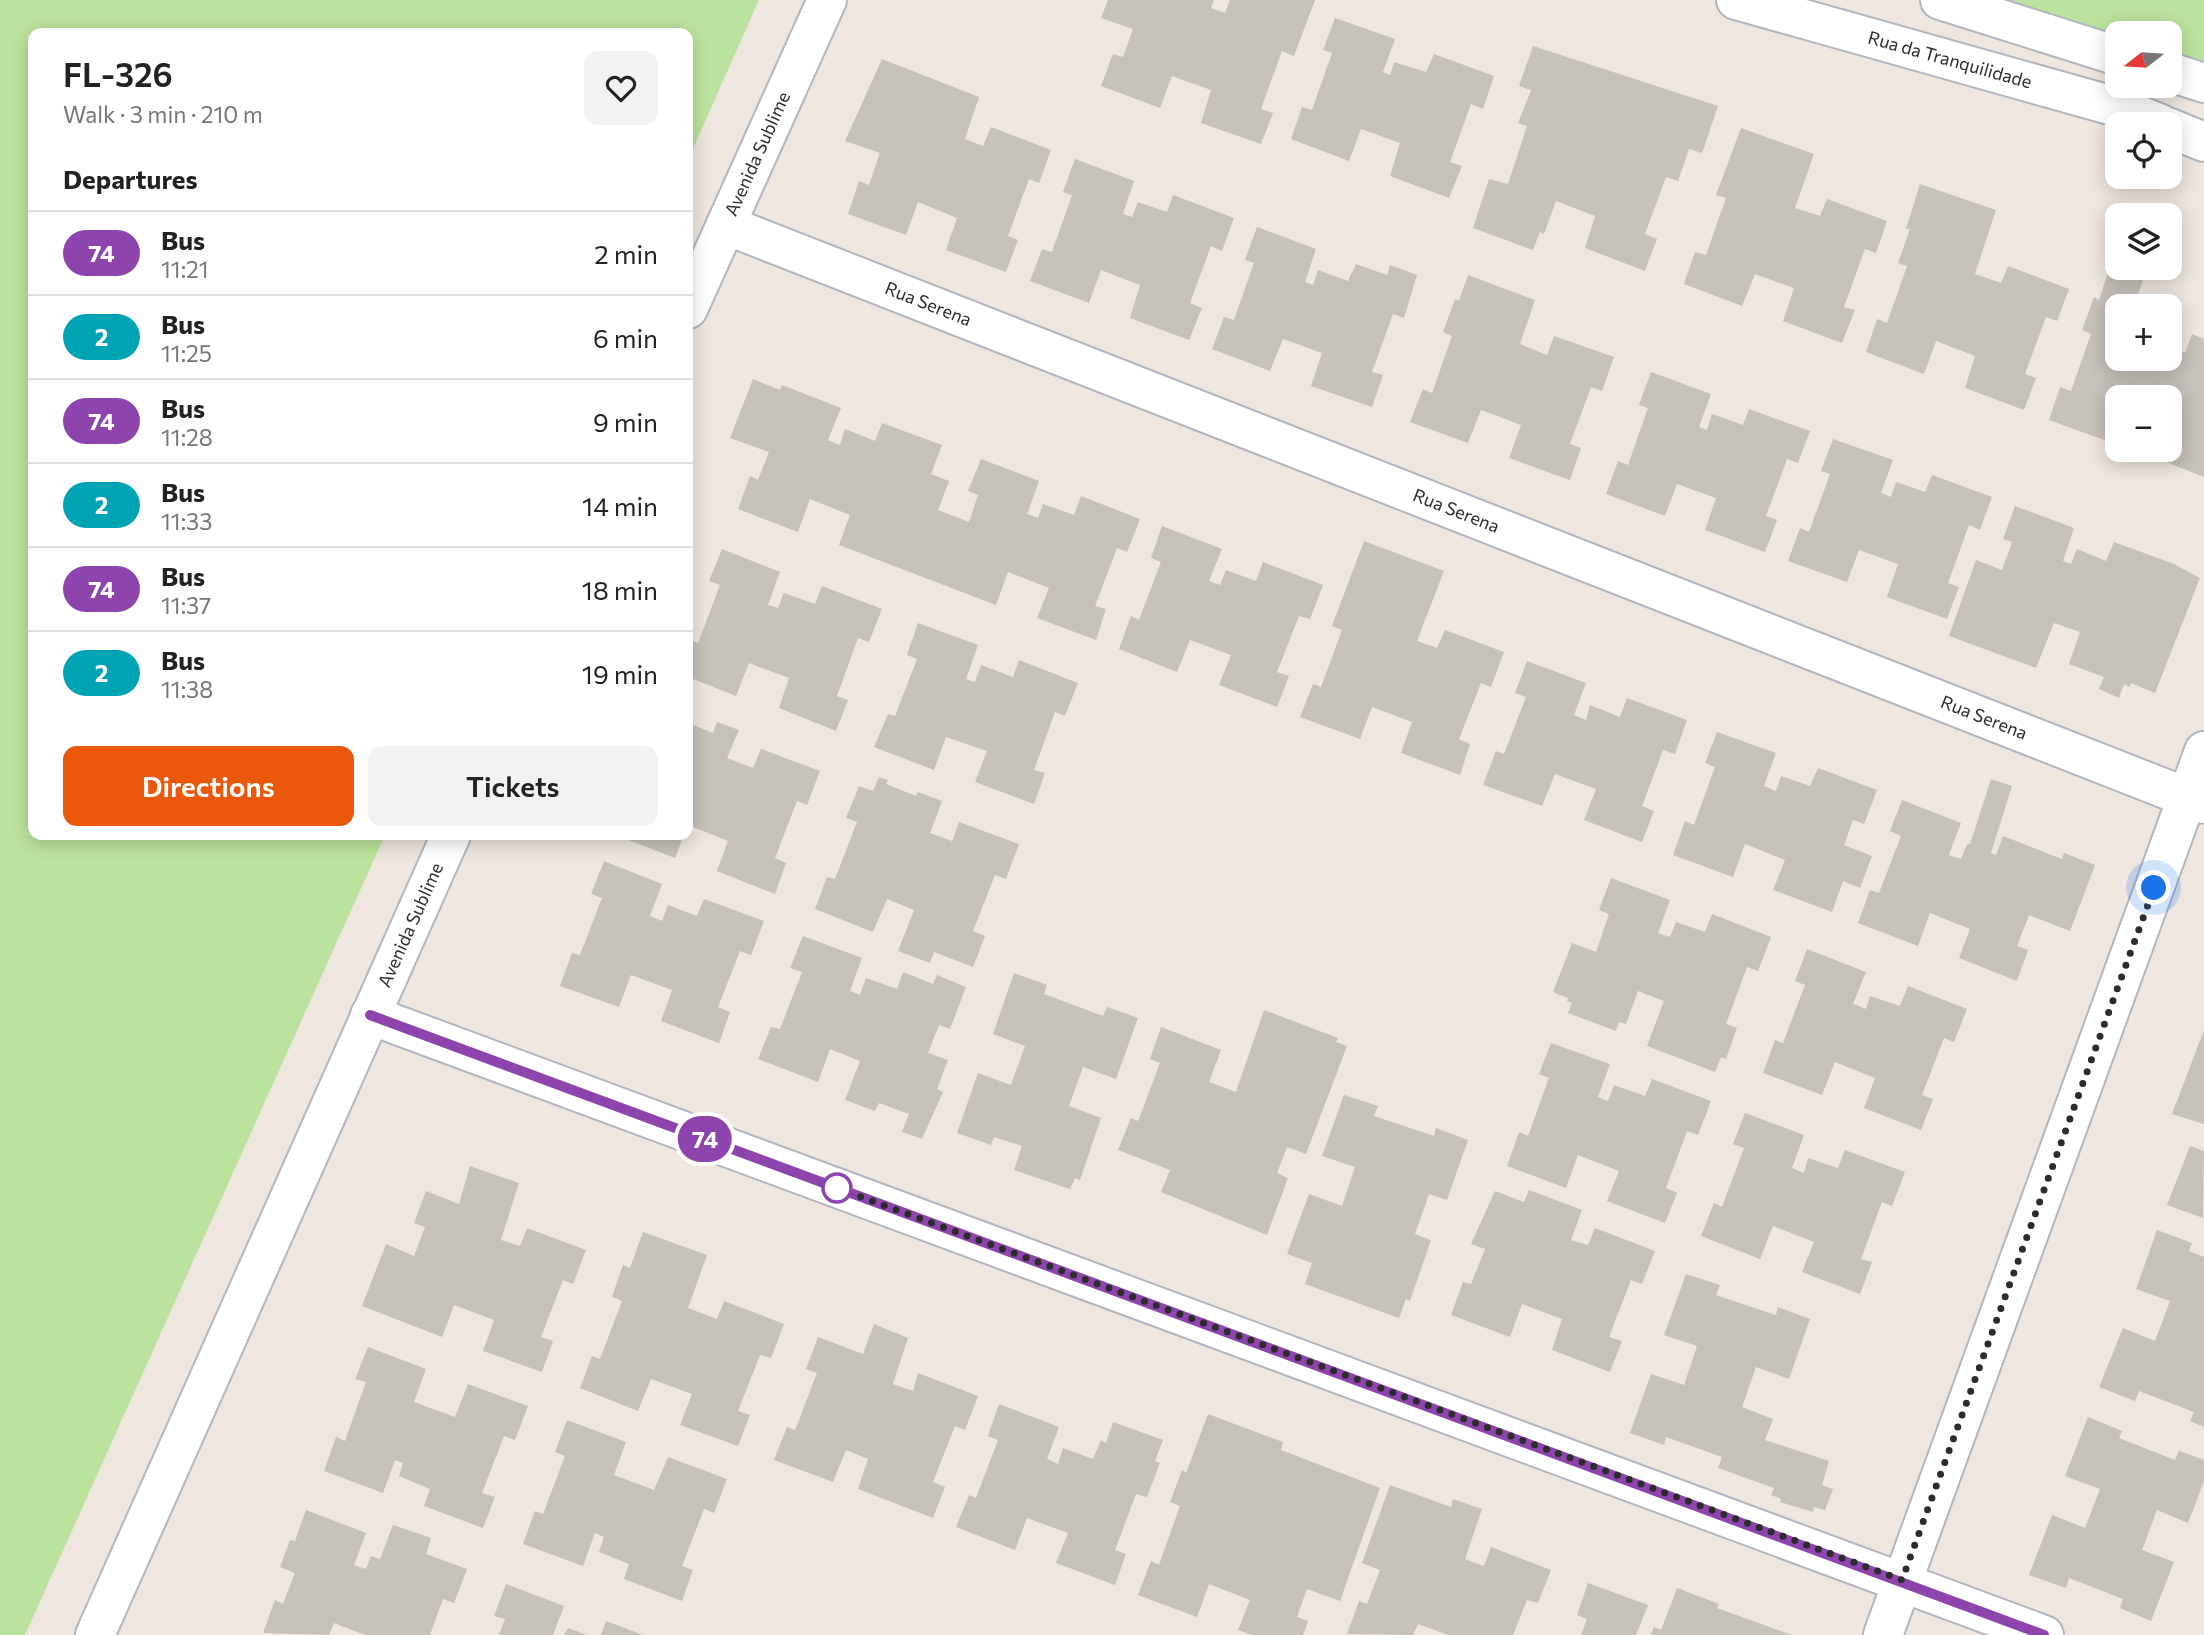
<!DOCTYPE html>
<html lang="en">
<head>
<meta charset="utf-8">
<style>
  body { margin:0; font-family:Commissioner,sans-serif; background:#f2f2f2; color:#222; height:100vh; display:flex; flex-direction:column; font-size:26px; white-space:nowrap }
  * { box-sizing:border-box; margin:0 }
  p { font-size:23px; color:#767676 }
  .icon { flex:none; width:38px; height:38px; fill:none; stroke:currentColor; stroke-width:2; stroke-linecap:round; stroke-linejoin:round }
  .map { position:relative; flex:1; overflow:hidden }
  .details { position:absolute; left:28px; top:28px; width:665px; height:812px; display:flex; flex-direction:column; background:#fff; border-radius:14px; box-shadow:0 4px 18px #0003 }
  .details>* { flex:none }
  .badge { padding:0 14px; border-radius:23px; font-size:24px; line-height:46px }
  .needle { width:46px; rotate:253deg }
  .fabs { position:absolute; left:2105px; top:21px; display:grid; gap:14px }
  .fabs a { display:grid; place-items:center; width:77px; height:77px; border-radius:14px; background:#fff; box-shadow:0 4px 18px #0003; font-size:35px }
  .you { position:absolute; width:35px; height:35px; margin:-18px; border:5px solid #fff; border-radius:50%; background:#1a73e8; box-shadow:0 0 0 10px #1a73e833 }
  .map>.badge { position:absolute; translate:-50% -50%; box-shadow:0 0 0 4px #fff }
  h2 { padding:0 35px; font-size:26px; line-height:63px }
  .round { display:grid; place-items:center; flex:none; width:74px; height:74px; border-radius:14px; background:#f2f2f2 }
  .overview { display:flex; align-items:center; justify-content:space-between; height:119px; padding:0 35px }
  h1 { font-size:33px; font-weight:600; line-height:52px }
  .cta { display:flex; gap:14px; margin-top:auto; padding:14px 35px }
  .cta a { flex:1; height:80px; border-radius:14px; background:#ea580c; color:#fff; font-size:28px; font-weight:600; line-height:80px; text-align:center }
  .cta a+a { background:#f2f2f2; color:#222 }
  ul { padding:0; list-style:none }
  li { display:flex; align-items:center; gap:21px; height:84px; padding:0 35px; border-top:2px solid #e0e0e0 }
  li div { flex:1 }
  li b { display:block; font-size:26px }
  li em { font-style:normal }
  li .badge { min-width:77px; font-weight:700; text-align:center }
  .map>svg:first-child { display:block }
  .green { fill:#bce39d }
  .building { fill:#c6c1ba }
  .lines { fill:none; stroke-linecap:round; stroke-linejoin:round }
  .street-casing { stroke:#b2b6c0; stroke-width:42 }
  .street { stroke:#fff; stroke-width:38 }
  .line-casing { stroke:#fff; stroke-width:16 }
  .line { stroke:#8e44ad; stroke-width:10 }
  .walk { stroke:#2c2c2c; stroke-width:7; stroke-dasharray:0 12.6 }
  .stop-dot { fill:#fff; stroke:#8e44ad; stroke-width:3.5 }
  .labels { text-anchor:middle; stroke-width:7; stroke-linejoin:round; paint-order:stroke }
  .street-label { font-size:18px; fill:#2c2c2c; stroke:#fff }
</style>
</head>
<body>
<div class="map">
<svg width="2204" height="1635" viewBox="0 0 2204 1635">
  <rect width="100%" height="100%" fill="#eee6df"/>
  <path class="green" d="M0 0H759L688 160V33H33V835H385L25 1635H0Z
    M1940 0H2204V83L2170 72V33H2118L2117 56Z"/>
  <path class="building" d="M1108 0H1214L1211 8 1225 13 1230 0H1315L1294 56 1282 51 1261 109 1273 113 1261 144 1201 123 1211 90 1172 76 1160 108 1101 86 1113 54 1123 57 1133 29 1101 18Z
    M1335 18 1395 39 1383 72 1390 75 1394 62 1426 72 1434 54 1494 76 1483 109 1471 104 1450 162 1462 166 1449 198 1390 176 1400 143 1361 129 1349 161 1291 139 1302 107 1312 110 1332 53 1323 50Z
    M1533 46 1718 106 1702 153 1689 149 1678 181 1666 177 1645 234 1657 239 1645 271 1585 248 1595 216 1556 201 1544 234 1540 232 1533 250 1473 228 1489 179 1508 184 1527 126 1518 123 1531 90 1519 86Z
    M882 59 979 97 965 139 983 146 991 127 1051 150 1039 183 1029 179 1008 236 1018 240 1006 272 946 250 957 218 918 202 906 235 848 214 859 181 869 185 880 153 845 141Z
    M1741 128 1814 154 1795 208 1820 216 1827 199 1887 221 1876 253 1865 249 1844 307 1855 310 1842 343 1783 321 1794 288 1755 274 1742 306 1684 284 1695 252 1706 255 1726 198 1716 195Z
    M1075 159 1134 181 1123 214 1132 217 1138 202 1167 212 1173 195 1234 218 1222 251 1211 246 1190 303 1202 308 1189 340 1130 318 1140 285 1101 270 1089 303 1030 281 1042 249 1052 252 1072 195 1063 192Z
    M1920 184 1996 210 1975 274 2001 283 2008 266 2069 289 2057 321 2046 317 2025 374 2036 378 2024 410 1965 388 1975 356 1936 341 1924 374 1866 352 1877 319 1887 323 1907 266 1898 263 1910 229H1906Z
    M1257 227 1316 249 1305 282 1313 285 1318 270 1348 281 1356 264 1387 275 1390 265 1417 275 1404 318 1393 314 1372 372 1383 375 1372 407 1311 386 1322 353 1283 339 1270 371 1212 349 1224 317 1234 320 1254 263 1245 260Z
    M2117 245 2118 268H2147L2137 297 2159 306H2118V359H2170V346L2185 353 2192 334 2204 339V477L2148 455 2150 450H2170V397H2118V415L2107 441 2049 420 2060 387 2071 391 2091 334 2082 330 2094 297 2099 300Z
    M1468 275 1535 300 1520 344 1547 355 1554 336 1614 357 1602 391 1591 387 1570 444 1581 448 1570 480 1509 458 1521 425 1481 410 1468 443 1410 422 1423 389 1432 393 1452 336 1443 332 1455 299 1459 301Z
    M1651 372 1711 394 1699 427 1707 430 1712 414 1743 425 1749 409 1810 431 1798 463 1787 459 1766 516 1777 520 1765 552 1705 530 1716 498 1677 484 1665 516 1606 494 1618 461 1628 465 1648 408 1639 405Z
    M753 379 780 390 782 385 841 408 828 440 840 445 845 429 875 441 882 423 942 445 931 474 949 481 938 510 969 522 978 495 968 491 981 459 1039 481 1027 514 1038 518 1043 504 1074 515 1081 496 1140 519 1127 552 1117 548 1095 606 1106 609 1096 640 1037 618 1049 588 1008 572 996 605 839 545 850 515 810 499 798 532 738 509 750 476 758 480 769 452 730 438Z
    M1833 439 1893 460 1881 493 1891 497 1896 482 1925 492 1932 475 1992 497 1980 530 1969 525 1948 583 1959 587 1947 619 1887 597 1898 564 1859 550 1847 582 1788 561 1800 528 1809 532 1830 474 1821 471Z
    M2015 506 2074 528 2063 561 2071 564 2077 549 2106 561 2114 542 2174 564 2200 578 2155 693 2131 683 2130 687 2124 684 2119 698 2099 689 2104 677 2069 664 2080 632 2054 623 2036 668 1949 636 1976 560 2002 570 2012 542 2003 539Z
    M1162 526 1222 549 1209 581 1220 585 1226 570 1256 581 1263 562 1323 585 1310 619 1299 616 1277 672 1289 676 1277 707 1219 685 1231 655 1190 640 1177 672 1119 649 1131 616 1139 620 1161 562 1151 558Z
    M1364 541 1444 571 1417 641 1437 648 1445 630 1504 652 1491 687 1481 683 1459 739 1470 744 1460 775 1401 753 1412 722 1372 707 1360 739 1300 717 1313 684 1321 687 1342 630 1332 626Z
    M722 549 780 572 768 605 778 608 784 593 815 604 822 586 882 609 869 642 858 638 837 696 848 700 836 731 779 708 789 678 749 663 736 696 688 677V646L690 640 698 643 720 585 709 581Z
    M918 623 978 645 966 679 975 682 981 665 1013 677 1019 660 1078 683 1065 716 1055 712 1034 770 1045 773 1034 804 975 782 987 751 946 737 934 770 874 747 888 714 895 716 917 659 907 655Z
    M1527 661 1586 683 1574 715 1586 720 1590 705 1620 717 1627 698 1687 720 1675 754 1663 750 1642 806 1654 811 1642 842 1584 820 1596 789 1555 774 1542 806 1483 785 1496 751 1504 754 1526 697 1515 693Z
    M717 722 739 730 727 758 753 768 761 749 820 771 807 805 797 801 775 858 786 863 775 894 717 871 728 841 688 825V723L713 733Z
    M1717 732 1776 753 1764 786 1776 791 1781 776 1810 786 1818 768 1877 790 1864 824 1853 820 1844 845 1872 856 1860 888 1843 881 1832 912 1773 890 1785 860 1745 844 1733 877 1673 855 1685 821 1694 825 1715 767 1705 763Z
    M879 777 888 780 886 784 916 796 918 792 942 801 930 833 952 841 959 822 1019 844 1006 879 995 875 973 931 985 936 973 967 934 952 930 963 898 951 914 910 887 899 873 932 815 909 827 877 835 879 857 822 846 818 859 786 873 791Z
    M1991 779 2012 786 1991 853 1996 855 2003 836 2062 859 2064 853 2095 865 2070 931 2029 915 2017 946 2028 950 2017 981 1959 958 1970 929 1930 913 1918 946 1858 923 1870 890 1879 893 1901 836 1890 831 1902 800 1961 823 1949 855 1961 859 1967 844H1970Z
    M615 835H684L675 858Z
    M604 861 662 884 650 916 662 921 668 905 697 916 704 899 764 921 751 955 740 951 718 1007 730 1012 719 1043 661 1021 672 990 631 975 619 1007 560 986 572 953 580 955 602 898 591 894Z
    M1611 878 1670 900 1658 933 1670 937 1676 922 1705 932 1712 914 1771 937 1758 971 1747 967 1726 1024 1737 1028 1726 1059 1721 1057 1715 1072 1647 1046 1664 1001 1638 991 1626 1024 1619 1022 1616 1031 1568 1013 1572 1003 1567 1001 1568 998 1553 992 1572 943 1596 952 1609 914 1599 910Z
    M803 936 862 958 850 991 860 995 866 978 897 989 903 972 933 984 937 975 966 987 950 1029 939 1025 928 1053 948 1060 937 1089 943 1092 922 1139 902 1132 909 1114 879 1103 875 1111 845 1100 860 1061 830 1049 818 1082 758 1059 771 1027 780 1029 802 972 790 968Z
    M1807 949 1866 972 1853 1004 1866 1009 1870 996 1900 1006 1908 986 1967 1009 1954 1042 1944 1038 1922 1095 1933 1099 1921 1130 1864 1108 1875 1078 1835 1062 1822 1095 1763 1073 1775 1040 1783 1043 1805 985 1795 981Z
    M1014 973 1047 985 1044 994 1103 1016 1107 1007 1138 1018 1116 1079 1083 1067 1069 1106 1101 1118 1080 1180 1075 1178 1070 1189 1014 1170 1022 1146 994 1137 991 1145 957 1133 978 1073 1011 1085 1025 1046 993 1034Z
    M1264 1010 1338 1038 1336 1042 1347 1046 1306 1154 1287 1147 1277 1173 1288 1178 1267 1235 1161 1192 1170 1170 1118 1150 1131 1118 1138 1121 1160 1063 1150 1059 1161 1027 1221 1050 1209 1082 1236 1092Z
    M2204 1030V1124L2172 1114Z
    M1551 1043 1610 1064 1598 1097 1608 1101 1614 1085 1645 1096 1652 1079 1711 1101 1698 1135 1687 1131 1666 1188 1677 1193 1665 1223 1607 1201 1619 1171 1578 1155 1566 1188 1507 1166 1519 1132 1528 1136 1549 1078 1539 1074Z
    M1344 1095 1378 1106 1374 1116 1434 1136 1436 1128 1468 1140 1447 1200 1429 1194 1415 1234 1431 1240 1410 1301 1406 1299 1399 1318 1305 1284 1312 1263 1287 1254 1309 1194 1342 1206 1355 1167 1322 1156Z
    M1745 1113 1804 1135 1792 1168 1804 1173 1808 1158 1838 1168 1845 1150 1905 1172 1892 1206 1882 1202 1861 1259 1872 1262 1860 1294 1802 1272 1814 1242 1773 1226 1760 1259 1701 1236 1714 1203 1722 1207 1744 1148 1733 1144Z
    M2190 1146 2204 1151 2203 1218 2167 1205Z
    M470 1166 519 1183 501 1240 520 1246 527 1228 586 1250 573 1284 563 1280 541 1337 553 1341 542 1372 483 1351 494 1320 454 1305 442 1337 362 1306 386 1244 414 1256 425 1227 414 1223 426 1191 459 1204Z
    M1529 1190 1582 1210 1571 1240 1588 1245 1595 1228 1655 1251 1642 1284 1631 1280 1609 1337 1622 1341 1610 1372 1552 1350 1562 1319 1522 1304 1510 1337 1451 1315 1463 1282 1471 1284 1485 1249 1471 1244 1495 1191 1524 1202Z
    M2157 1230 2192 1243 2189 1251 2204 1257V1427L2190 1421 2194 1412 2139 1391 2135 1401 2099 1387 2123 1328 2155 1341 2170 1301 2136 1289Z
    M643 1232 707 1255 688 1308 717 1319 724 1301 784 1324 771 1358 760 1355 738 1411 750 1415 738 1446 680 1425 692 1394 651 1379 638 1411 580 1388 592 1356 600 1359 622 1301 612 1297 623 1265 630 1268Z
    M1686 1274 1720 1285 1716 1295 1776 1315 1778 1307 1810 1319 1789 1379 1756 1367 1742 1407 1773 1419 1765 1440 1829 1461 1822 1485 1833 1489 1825 1510 1814 1507 1813 1512 1780 1502 1781 1499 1771 1495 1774 1488 1718 1468 1722 1457 1666 1437 1664 1445 1630 1433 1651 1374 1684 1385 1697 1346 1664 1335Z
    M874 1324 908 1338 893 1384 913 1391 918 1373 978 1396 965 1430 955 1426 933 1482 945 1487 933 1518 858 1489 868 1459 846 1450 833 1482 774 1460 787 1427 795 1430 817 1373 806 1369 818 1337 863 1354Z
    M368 1347 426 1369 414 1402 455 1417 468 1384 528 1406 515 1440 504 1436 482 1493 495 1497 483 1528 424 1506 430 1489 399 1476 403 1463 395 1460 383 1493 324 1471 336 1437 345 1441 366 1382 355 1379Z
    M999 1404 1059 1427 1047 1459 1058 1464 1063 1448 1093 1459 1101 1440 1106 1443 1113 1422 1163 1440 1155 1461 1160 1463 1147 1497 1136 1494 1115 1550 1126 1554 1115 1585 1056 1563 1068 1533 1027 1518 1015 1550 956 1527 969 1495 976 1498 998 1440 988 1436Z
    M1208 1414 1283 1442 1281 1450 1380 1488 1340 1601 1307 1589 1297 1617 1308 1621 1303 1635H1252L1238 1630 1250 1600 1209 1584 1197 1617 1138 1595 1151 1561 1159 1565 1180 1506 1170 1502 1182 1470 1186 1473Z
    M2088 1417 2122 1431 2119 1438 2175 1460 2179 1451 2204 1460V1481L2188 1523 2157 1510 2142 1550 2174 1562 2151 1621 2120 1608 2123 1599 2069 1578 2066 1588 2029 1575 2052 1515 2085 1528 2100 1489 2065 1476Z
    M567 1420 626 1442 614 1475 654 1490 668 1457 727 1479 714 1513 704 1509 682 1566 693 1570 682 1601 624 1579 629 1564 599 1552 604 1537 595 1533 583 1566 523 1544 535 1511 543 1514 565 1456 555 1452Z
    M1390 1485 1451 1507 1453 1499 1482 1509 1465 1559 1484 1566 1491 1547 1551 1570 1538 1603 1527 1600 1513 1635H1448L1418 1624 1413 1635 1347 1634 1359 1601 1367 1604 1380 1570 1362 1563Z
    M306 1510 366 1533 354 1565 366 1569 371 1556 380 1559 393 1525 431 1538 426 1554 467 1569 454 1603 443 1599 430 1635H365L334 1623 329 1635 263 1633 275 1600 283 1604 295 1573 280 1567 290 1540 295 1541Z
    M1588 1583 1648 1605 1636 1635H1581L1587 1619 1577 1615Z
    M506 1584 564 1606 553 1635H499L505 1619 494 1616Z
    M1677 1588 1719 1604 1717 1608 1792 1635H1651L1654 1627 1661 1630Z
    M606 1621 643 1635H601Z
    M568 1628 587 1635H564Z"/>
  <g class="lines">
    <defs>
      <g id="street">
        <path id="s1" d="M1736 0 2124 109 2161 124"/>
        <path d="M1940 0 2118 56"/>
        <path d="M2170 72 2204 83"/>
        <path d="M2170 128 2204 142"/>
        <path id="s2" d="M726 225 2204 804"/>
        <path id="s3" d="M688 309 827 0"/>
        <path d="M370 1015 2044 1635"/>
        <path id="s4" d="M95 1635 451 835"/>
        <path d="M1883 1635 2204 751"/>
      </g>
    </defs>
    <use href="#street" class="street-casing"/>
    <use href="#street" class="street"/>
  </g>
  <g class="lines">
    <defs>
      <path id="line" d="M370 1015 2044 1635"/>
    </defs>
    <use href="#line" class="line-casing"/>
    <use href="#line" class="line"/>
    <path class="walk" d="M837 1188 1902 1580 2154 888"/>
  </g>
  <circle class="stop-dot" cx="837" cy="1188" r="14"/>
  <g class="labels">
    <g class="street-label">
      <text dy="6" stroke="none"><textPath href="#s1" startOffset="222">Rua da Tranquilidade</textPath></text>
      <text dy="6" stroke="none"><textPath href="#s3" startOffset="170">Avenida Sublime</textPath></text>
      <text dy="6" stroke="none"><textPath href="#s2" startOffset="217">Rua Serena</textPath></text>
      <text dy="6" stroke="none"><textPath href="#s2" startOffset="784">Rua Serena</textPath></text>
      <text dy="6" stroke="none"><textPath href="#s2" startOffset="1351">Rua Serena</textPath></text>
      <text dy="6" stroke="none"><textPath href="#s4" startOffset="777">Avenida Sublime</textPath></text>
    </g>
  </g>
</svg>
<div class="fabs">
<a><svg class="needle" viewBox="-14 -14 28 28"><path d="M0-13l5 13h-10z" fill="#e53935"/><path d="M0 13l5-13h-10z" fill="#767676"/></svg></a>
<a><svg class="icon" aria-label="locate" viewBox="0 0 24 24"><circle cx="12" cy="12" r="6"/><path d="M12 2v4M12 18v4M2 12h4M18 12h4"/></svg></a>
<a><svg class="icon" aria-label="layers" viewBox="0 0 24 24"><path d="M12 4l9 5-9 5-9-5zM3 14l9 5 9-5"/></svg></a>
<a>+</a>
<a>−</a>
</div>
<div class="you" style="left:2154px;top:888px"></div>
<b class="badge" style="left:705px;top:1139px;background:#8e44ad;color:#fff">74</b>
<section class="details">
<div class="overview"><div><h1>FL-326</h1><p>Walk · 3 min · 210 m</p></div><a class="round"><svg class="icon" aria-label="heart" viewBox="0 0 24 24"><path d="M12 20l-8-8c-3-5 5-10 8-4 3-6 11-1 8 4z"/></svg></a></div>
<h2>Departures</h2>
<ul>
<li><span class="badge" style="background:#8e44ad;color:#fff">74</span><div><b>Bus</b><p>11:21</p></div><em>2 min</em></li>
<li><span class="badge" style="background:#00a3b4;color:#fff">2</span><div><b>Bus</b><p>11:25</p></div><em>6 min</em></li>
<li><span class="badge" style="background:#8e44ad;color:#fff">74</span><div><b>Bus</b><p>11:28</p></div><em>9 min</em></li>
<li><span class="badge" style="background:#00a3b4;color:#fff">2</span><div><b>Bus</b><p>11:33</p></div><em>14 min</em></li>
<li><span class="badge" style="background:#8e44ad;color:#fff">74</span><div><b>Bus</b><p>11:37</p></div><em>18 min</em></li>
<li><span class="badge" style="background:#00a3b4;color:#fff">2</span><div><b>Bus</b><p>11:38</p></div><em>19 min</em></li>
</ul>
<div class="cta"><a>Directions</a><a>Tickets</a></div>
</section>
</div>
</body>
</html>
